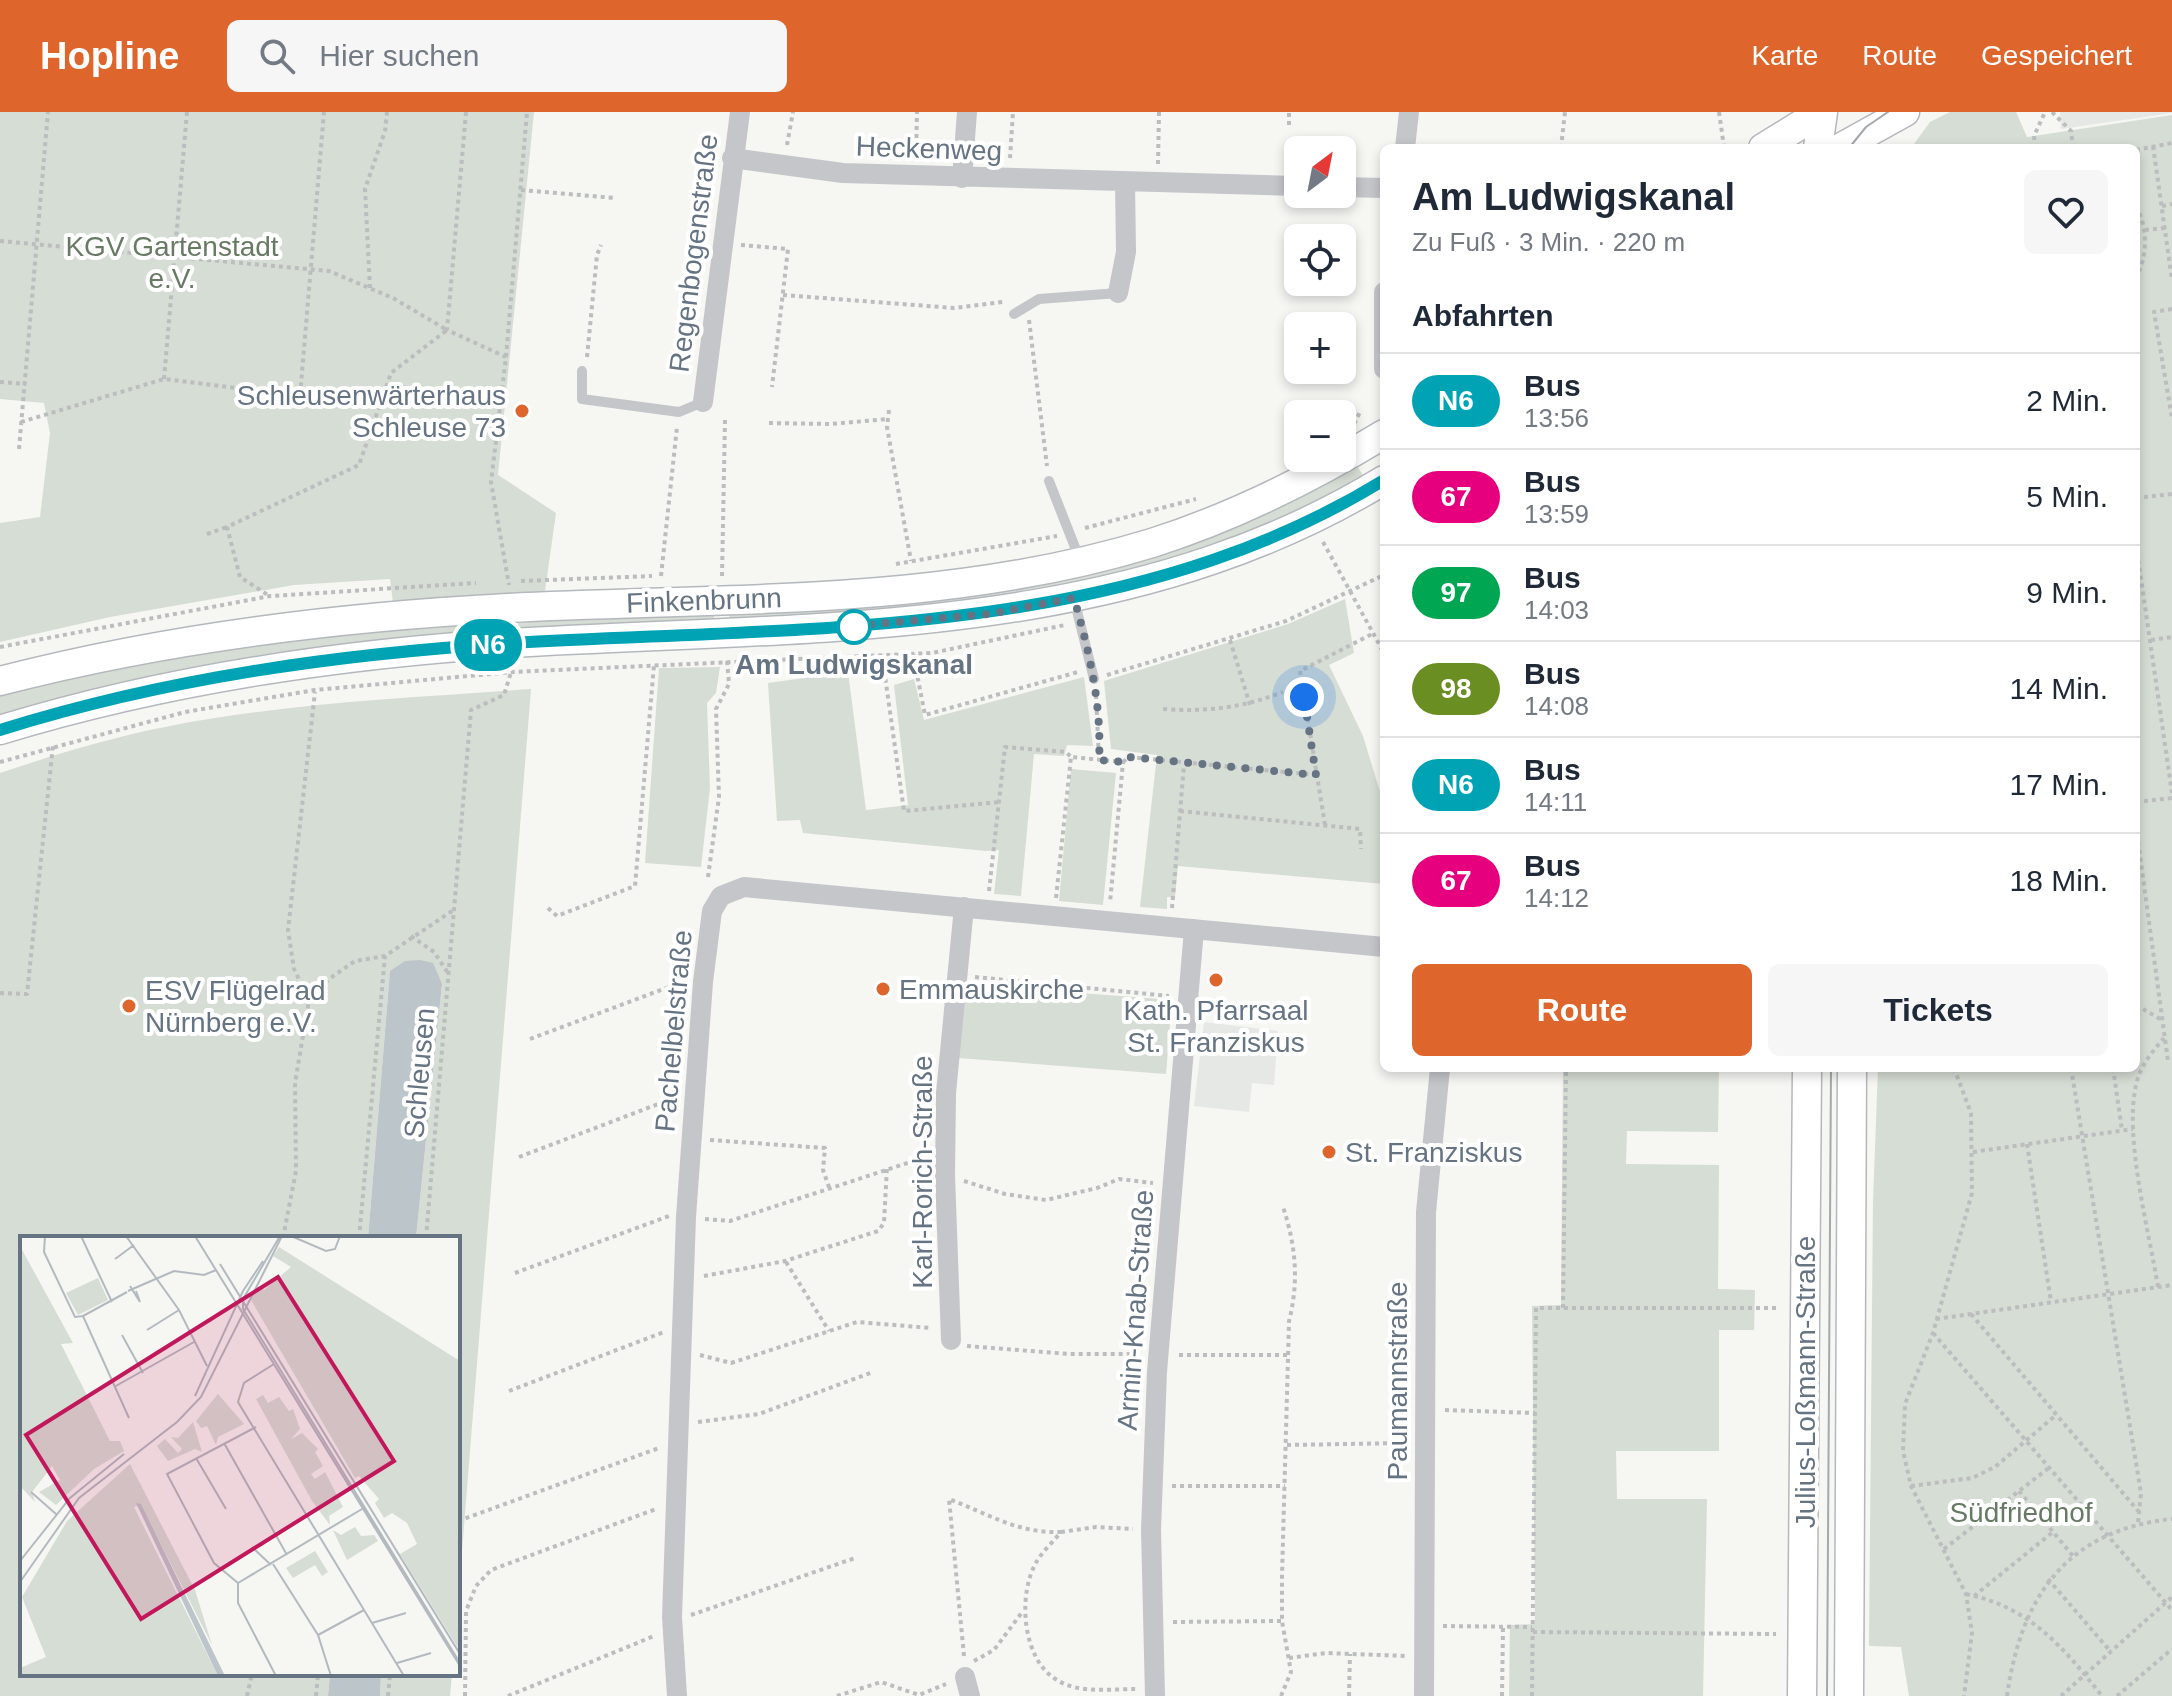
<!DOCTYPE html>
<html lang="de">
<head>
<meta charset="utf-8">
<style>
  body { margin:0; font-family:Arial,sans-serif; background:#f6f6f7; color:#1f2937; height:100vh; display:flex; flex-direction:column; font-size:30px; white-space:nowrap }
  * { box-sizing:border-box; margin:0 }
  p { font-size:26px; color:#747a83 }
  .icon { flex:none; width:44px; height:44px; fill:none; stroke:currentColor; stroke-width:2; stroke-linecap:round; stroke-linejoin:round }
  .map { position:relative; flex:1; overflow:hidden }
  .panel { position:absolute; left:1380px; top:32px; width:760px; height:928px; display:flex; flex-direction:column; background:#fff; border-radius:12px; box-shadow:0 4px 12px #0003 }
  .panel>* { flex:none }
  .badge { padding:0 16px; border-radius:26px; font-size:28px; line-height:52px }
  .needle { width:52px; rotate:32deg }
  .controls { position:absolute; left:1284px; top:24px; display:grid; gap:16px }
  .controls a { display:grid; place-items:center; width:72px; height:72px; border-radius:12px; background:#fff; box-shadow:0 4px 12px #0003; font-size:40px }
  .you { position:absolute; width:40px; height:40px; margin:-20px; border:6px solid #fff; border-radius:50%; background:#1a73e8; box-shadow:0 0 0 12px #1a73e833 }
  .map>.badge { position:absolute; translate:-50% -50%; box-shadow:0 0 0 4px #fff }
  h2 { padding:0 32px; font-size:30px; line-height:72px }
  .round { display:grid; place-items:center; flex:none; width:84px; height:84px; border-radius:12px; background:#f6f6f7 }
  .headline { display:flex; align-items:center; justify-content:space-between; height:136px; padding:0 32px }
  h1 { font-size:38px; font-weight:700; line-height:60px }
  .button { display:flex; gap:16px; margin-top:auto; padding:16px 32px }
  .button a { flex:1; height:92px; border-radius:12px; background:#de652b; color:#fff; font-size:32px; font-weight:700; line-height:92px; text-align:center }
  .button a+a { background:#f6f6f7; color:#1f2937 }
  ul { padding:0; list-style:none }
  li { display:flex; align-items:center; gap:24px; height:96px; padding:0 32px; border-top:2px solid #e0e1e3 }
  li div { flex:1 }
  li b { display:block; font-size:30px }
  li em { font-style:normal }
  li .badge { min-width:88px; font-weight:700; text-align:center }
  header { display:flex; align-items:center; gap:48px; box-sizing:border-box; height:112px; padding:0 40px; background:#de652b; color:#fff }
  header strong { font-size:38px }
  nav { display:flex; gap:44px; margin-inline-start:auto; font-size:28px }
  .search { width:560px; height:72px; background:#f6f6f7; display:flex; align-items:center; gap:20px; box-sizing:border-box; padding:0 28px; border-radius:12px; color:#747a83; font-size:30px }
  .map>svg:first-child { display:block }
  .built { fill:#e6e8e6 }
  .green { fill:#d6ddd4 }
  .water { fill:#bcc5ca }
  .lines { fill:none; stroke-linecap:round; stroke-linejoin:round }
  .secondary-casing { stroke:#b4b8bd; stroke-width:31 }
  .path { stroke:#bbbdbf; stroke-width:4; stroke-dasharray:4 4; stroke-linecap:butt }
  .service { stroke:#c4c6ca; stroke-width:10 }
  .minor { stroke:#c4c6ca; stroke-width:20 }
  .secondary { stroke:#fff; stroke-width:28 }
  .tram { stroke:#a4a9af; stroke-width:2 }
  .line-casing { stroke:#fff; stroke-width:18 }
  .line { stroke:#00a3b4; stroke-width:12 }
  .walk { stroke:#667383; stroke-width:8; stroke-dasharray:0 14.4 }
  .poi-dot { fill:#de652b; stroke:#fff; stroke-width:3 }
  .stop-dot { fill:#fff; stroke:#00a3b4; stroke-width:4 }
  .labels { text-anchor:middle; stroke-width:8; stroke-linejoin:round; paint-order:stroke }
  .street-label { font-size:28px; fill:#667383; stroke:#fff }
  .park-label { font-size:28px; fill:#677a64; stroke:#fff }
  .poi-label { font-size:28px; fill:#667383; stroke:#fff; text-anchor:start }
  .stop-label { font-size:28px; font-weight:bold; fill:#667383; stroke:#fff }
  .inset-road { fill:none; stroke:#b3babf; stroke-width:2 }
  .view { fill:#c2185b; fill-opacity:0.15; stroke:#c2185b; stroke-width:4 }
  .inset-edge { fill:none; stroke:#667383; stroke-width:4 }
</style>
</head>
<body>
<header>
<strong>Hopline</strong>
<div class="search"><svg class="icon" aria-label="search" viewBox="0 0 24 24"><circle cx="10" cy="10" r="6"/><path d="M15 15l6 6"/></svg>Hier suchen</div>
<nav><a>Karte</a><a>Route</a><a>Gespeichert</a></nav>
</header>
<div class="map">
<svg width="2172" height="1584" viewBox="0 0 2172 1584">
  <rect width="100%" height="100%" fill="#f6f6f3"/>
  <path class="built" d="M2060 0H2172V1L2061 17Z
    M1204 910 1278 919 1274 973 1252 971 1249 1000 1194 994Z"/>
  <path class="green" d="M0 0H534L498 363 556 401 545 479 393 491 390 467 294 473 110 505 0 530V411L40 405 50 321 44 291 0 287Z
    M1950 0H2016L2027 25 2172 3V1584H1909L1901 1535 1869 1534 1873 1090 1878 956H2136V36H1911L1930 10Z
    M1356 352 1364 365 1291 402 1216 433 1089 470 908 500 729 509V500L1001 477Z
    M1345 487 1354 541 1329 553 1363 624 1381 683 1384 772 1178 754 1175 785H1167V797L1140 795 1157 643 1111 637 1104 569 1288 512Z
    M714 500V509L518 519V507Z
    M501 508 502 520 0 605V581L50 568 251 530Z
    M720 555 716 581 707 591 710 676 701 755 645 751 659 556Z
    M848 560 866 698 908 693 894 573 914 567 924 608 1084 565 1093 634 1067 633 1064 644 1034 642 1021 784 994 782 999 738 986 739 803 721 800 708 777 709 768 571Z
    M531 577 458 1489V1126H416L442 872 390 859 368 1126H22V1562H330L328 1584H0V661C54 643 109 626 165 615 284 591 410 586 531 577Z
    M1071 657 1116 661 1103 793 1059 789Z
    M964 872 1172 888 1166 962 958 946Z
    M1563 956H1719L1718 1020 1627 1019 1626 1052 1719 1053 1718 1177 1755 1178 1754 1218H1719V1339H1616L1617 1387H1707L1703 1584H1509L1510 1513 1535 1512 1532 1194 1561 1193Z
    M381 1562H452L450 1584H380Z"/>
  <path class="water" d="M420 848 433 851 442 872 416 1126H368L390 859 405 849Z
    M330 1562H381L380 1584H328Z"/>
  <g class="lines">
    <defs>
      <path id="secondary" d="M1763 36 1821 0
        M1818 36 1823 0
        M1840 36 1905 0
        M0 569C166 526 336 505 508 496 723 485 944 495 1152 431 1234 405 1310 367 1384 322
        M0 618C167 567 338 542 512 531 808 513 1120 529 1384 368
        M1802 1584 1807 956
        M1849 1584 1852 956"/>
    </defs>
    <use href="#secondary" class="secondary-casing"/>
    <path class="path" d="M466 0 447 218 506 245 491 370 509 473
      M1719 0 1724 35
      M2052 0 2071 19 2073 36
      M1289 13V0
      M787 33 793 0
      M2153 34 2172 168
      M1561 36 1565 0
      M2035 36 2034 24 2045 0
      M2136 38 2172 31
      M916 42 917 0
      M1010 46 1013 0
      M1158 52 1159 0
      M521 78 615 86
      M2136 94C2148 115 2148 145 2136 165
      M2162 94 2172 92
      M2145 118 2165 116
      M0 129 329 159 393 186 447 218 391 261 359 353 227 415 240 465 268 483
      M741 133 788 137 772 275
      M370 176 365 77 385 19 387 0
      M783 183 954 196 1003 190
      M2172 197 2154 200 2172 306
      M1029 208 1047 354
      M506 245 527 0
      M587 245 597 143 601 133
      M164 267 187 0
      M0 270 26 272
      M889 298 887 315 911 449
      M21 310 164 267 300 284 324 0
      M769 311 831 312 888 307
      M1354 312 1360 300
      M19 337 48 0
      M2136 386 2172 382
      M1085 416 1196 387
      M207 422 227 415
      M1323 430 1384 541
      M2136 432 2172 681
      M896 452 1057 424
      M661 464 677 315
      M722 464 725 308
      M521 469 652 464
      M1230 528 1250 593
      M2151 528 2172 525
      M0 535 270 484 476 471
      M913 542 925 603 1078 560
      M882 543 904 699 1000 690
      M1107 563 1286 509 1384 463
      M1096 583 1099 648
      M1163 597C1206 600 1242 596 1283 580
      M0 650 185 600 315 578 512 560 932 541 1065 513
      M1123 650 1129 645 1316 663
      M2136 690 2172 686
      M1180 699 1360 717 1361 737
      M1325 713 1300 559 1374 521
      M2136 714 2168 949
      M708 765 719 685 716 597 729 572 727 548
      M989 779 1005 635 1066 640 1071 645
      M1056 786 1071 645 1123 650 1110 791
      M548 796 557 804 635 774 654 553
      M1172 796 1184 653
      M411 824 434 840 448 861
      M975 865 1169 884
      M0 881 27 882 53 633
      M309 888 294 857 288 818 315 580
      M2136 893 2162 908
      M530 927 685 869
      M1954 956 1971 1001 1972 1081 1933 1221 1905 1292 1903 1339 1911 1374 1966 1482 1972 1521 1964 1584
      M2071 956 2141 1381 2138 1411
      M2113 956 2122 1018
      M710 1028 825 1036 823 1058 829 1075
      M2027 1032 2051 1190
      M1973 1040 2133 1017
      M519 1045 674 986
      M964 1069 1005 1082 1046 1088 1097 1076 1119 1067 1153 1071
      M705 1107 730 1109 926 1045
      M283 1126 296 1059 295 971 309 888 329 867 355 849 385 844
      M359 1126 385 844 452 799
      M426 1126 471 598 504 583 512 557
      M786 1150 829 1219
      M515 1161 669 1104
      M704 1164 785 1149 878 1119 884 1111 887 1055
      M2158 1175C2149 1119 2124 1027 2136 973 2140 954 2152 940 2164 926
      M1563 1196 1566 956
      M1971 1202 2139 1400
      M1936 1207 2172 1173
      M1933 1221 2172 1498
      M967 1234 1069 1242H1138
      M700 1243 731 1251 857 1210 931 1216
      M1179 1243H1288
      M509 1279 664 1220
      M1445 1298 1535 1301
      M698 1310 759 1302 873 1260
      M1287 1333 1405 1331
      M1172 1374H1285
      M1911 1374 1972 1366 1995 1355 2056 1303
      M2019 1379 2073 1444
      M458 1409 659 1336
      M1061 1420 1096 1415 1133 1417
      M1944 1437 2050 1355
      M2048 1467 2111 1540
      M1966 1482C2030 1495 2063 1535 2102 1584
      M1974 1484 2053 1420
      M691 1503 855 1446
      M1173 1510 1282 1509
      M1443 1514 1532 1515
      M1533 1520 1776 1522
      M964 1544 949 1387C986 1401 1019 1422 1061 1420 1053 1430 1043 1439 1037 1449 1017 1482 1022 1548 1057 1568 1079 1582 1111 1577 1137 1577
      M1289 1546 1326 1541 1407 1544
      M974 1549 994 1538 1023 1499
      M247 1584 252 1562
      M316 1584 318 1562
      M388 1584 390 1562
      M465 1584 466 1499 476 1474 491 1458 656 1397
      M508 1584 654 1524
      M837 1584 881 1570 919 1583 946 1572
      M1281 1584 1291 1560 1282 1509V1464L1289 1209C1299 1170 1296 1134 1283 1095
      M1349 1584 1350 1542
      M1502 1584 1503 1515
      M1532 1584 1536 1196H1779
      M2007 1584C2021 1484 2067 1418 2172 1407
      M2061 1584 2172 1485
      M2117 1584 2172 1537"/>
    <path class="service" d="M1014 202 1039 187 1118 181
      M582 259V287L679 300 703 290
      M1049 369 1080 448
      M1074 487 1094 567"/>
    <path class="minor" d="M1405 36 1409 0
      M732 46 843 61 1298 74
      M962 66 967 0
      M1342 75 1384 76
      M1384 180V257
      M1118 181 1126 140 1125 70
      M703 290 740 0
      M951 1228 945 1063 946 981 964 795
      M965 1565 970 1584
      M677 1584 672 1505 686 1105 703 870 712 799 721 784 744 775 1384 835
      M1155 1584 1151 1418 1157 1260 1194 817
      M1424 1584 1426 1100 1440 956"/>
    <use href="#secondary" class="secondary"/>
    <path class="tram" d="M1849 36 1866 15 1888 0
      M1827 1584 1831 956"/>
  </g>
  <g class="lines">
    <defs>
      <path id="line" d="M0 618C166 566 338 542 512 531 806 514 1122 529 1384 368"/>
    </defs>
    <use href="#line" class="line-casing"/>
    <use href="#line" class="line"/>
    <path class="walk" d="M854 515H841L989 502 1074 486C1089 539 1102 593 1099 648L1123 650 1129 645 1316 663 1304 585"/>
  </g>
  <g class="poi-dot">
    <circle cx="522" cy="299" r="8"/>
    <circle cx="1216" cy="868" r="8"/>
    <circle cx="883" cy="877" r="8"/>
    <circle cx="129" cy="894" r="8"/>
    <circle cx="1329" cy="1040" r="8"/>
  </g>
  <circle class="stop-dot" cx="854" cy="515" r="16"/>
  <g class="labels">
    <g class="street-label">
      <text transform="translate(929 36) rotate(2)" y="10">Heckenweg</text>
      <text transform="translate(693 141) rotate(-83)" y="10">Regenbogenstraße</text>
      <text transform="translate(704 488) rotate(-2)" y="10">Finkenbrunn</text>
      <text transform="translate(673 919) rotate(-85)" y="10">Pachelbelstraße</text>
      <text transform="translate(419 961) rotate(-85)" y="10">Schleusen</text>
      <text transform="translate(922 1060) rotate(-90)" y="10">Karl-Rorich-Straße</text>
      <text transform="translate(1135 1198) rotate(-86)" y="10">Armin-Knab-Straße</text>
      <text transform="translate(1397 1269) rotate(-90)" y="10">Paumannstraße</text>
      <text transform="translate(1805 1270) rotate(-90)" y="10">Julius-Loßmann-Straße</text>
    </g>
    <g class="park-label">
      <text x="172" y="144">KGV Gartenstadt<tspan x="172" dy="32">e.V.</tspan></text>
      <text x="2021" y="1410">Südfriedhof</text>
    </g>
    <g class="poi-label">
      <text x="506" y="293" text-anchor="end">Schleusenwärterhaus<tspan x="506" dy="32">Schleuse 73</tspan></text>
      <text x="899" y="887">Emmauskirche</text>
      <text x="145" y="888">ESV Flügelrad<tspan x="145" dy="32">Nürnberg e.V.</tspan></text>
      <text x="1216" y="908" text-anchor="middle">Kath. Pfarrsaal<tspan x="1216" dy="32">St. Franziskus</tspan></text>
      <text x="1345" y="1050">St. Franziskus</text>
    </g>
    <g class="stop-label">
      <text x="854" y="562">Am Ludwigskanal</text>
    </g>
  </g>
  <g transform="translate(20 1124)">
    <rect width="440" height="440" fill="#f6f6f3"/>
    <path d="M0 10 53 107 41 108 90 205H100L104 215 74 233 36 269 19 256 40 244 32 230 12 256 15 266 0 250ZM259 11 440 125V415L380 318 397 308 387 287 372 277 364 282 355 267 359 263 339 240 335 242 231 64 237 50 244 54 271 31 253 20ZM78 42 88 64 58 79 46 57ZM198 158 224 188 198 201 196 209 187 190 181 192 176 185ZM243 159 248 167 259 161 269 175 273 173 280 193 271 203 282 197 298 213 295 216 303 230 291 238 295 243 305 236 323 271 309 280 310 289 292 265 236 163ZM173 186 182 216 175 213 148 225 137 210 145 203 158 217 162 213 151 201 158 202ZM110 228 175 354 192 409 121 269 114 271 198 440H0V432L26 421 2 361 47 285ZM335 291 341 300 354 299 358 305 327 324 313 294 321 299ZM295 315 308 336 302 340 295 329 273 342 266 332Z" fill="#d6ddd4"/>
    <path d="M116 267 121 268 205 440H198Z" fill="#bcc5ca"/>
    <path class="inset-road" d="M25 0 24 16 55 81 63 80 109 182M61 0 92 66M106 0 159 74 187 130M175 0 440 430M260 0 223 63V73L440 427M271 0 306 15 315 13 320 0M106 15 95 23 114 9M200 28 440 418M110 50 120 66 116 55M108 55 154 35 184 39 196 34M63 80 107 56M127 94 159 74M102 99 123 137M254 128 224 147 218 166 384 440M94 151 174 106M175 160 223 55 243 25M204 207 267 319M176 222 206 273M11 256 36 278M232 311 251 329M0 325 50 262 104 218M253 328 298 399 311 440M0 346 59 262 157 186 181 161 262 0M218 347 194 327 147 238 236 191M218 347 342 273M218 347V367L256 440M352 387 386 377M298 399 344 374M377 427 411 417"/>
    <path class="view" d="M258 41 374 225 121 383 6 199Z"/>
    <rect width="440" height="440" class="inset-edge"/>
  </g>
</svg>
<div class="controls">
<a><svg class="needle" viewBox="-14 -14 28 28"><path d="M0-13l5 13h-10z" fill="#e53935"/><path d="M0 13l5-13h-10z" fill="#747a83"/></svg></a>
<a><svg class="icon" aria-label="locate" viewBox="0 0 24 24"><circle cx="12" cy="12" r="6"/><path d="M12 2v4M12 18v4M2 12h4M18 12h4"/></svg></a>
<a>+</a>
<a>−</a>
</div>
<div class="you" style="left:1304px;top:585px"></div>
<b class="badge" style="left:488px;top:533px;background:#00a3b4;color:#fff">N6</b>
<section class="panel">
<div class="headline"><div><h1>Am Ludwigskanal</h1><p>Zu Fuß · 3 Min. · 220 m</p></div><a class="round"><svg class="icon" aria-label="heart" viewBox="0 0 24 24"><path d="M12 20l-8-8c-3-5 5-10 8-4 3-6 11-1 8 4z"/></svg></a></div>
<h2>Abfahrten</h2>
<ul>
<li><span class="badge" style="background:#00a3b4;color:#fff">N6</span><div><b>Bus</b><p>13:56</p></div><em>2 Min.</em></li>
<li><span class="badge" style="background:#e6007e;color:#fff">67</span><div><b>Bus</b><p>13:59</p></div><em>5 Min.</em></li>
<li><span class="badge" style="background:#00a651;color:#fff">97</span><div><b>Bus</b><p>14:03</p></div><em>9 Min.</em></li>
<li><span class="badge" style="background:#6b8e23;color:#fff">98</span><div><b>Bus</b><p>14:08</p></div><em>14 Min.</em></li>
<li><span class="badge" style="background:#00a3b4;color:#fff">N6</span><div><b>Bus</b><p>14:11</p></div><em>17 Min.</em></li>
<li><span class="badge" style="background:#e6007e;color:#fff">67</span><div><b>Bus</b><p>14:12</p></div><em>18 Min.</em></li>
</ul>
<div class="button"><a>Route</a><a>Tickets</a></div>
</section>
</div>
</body>
</html>
